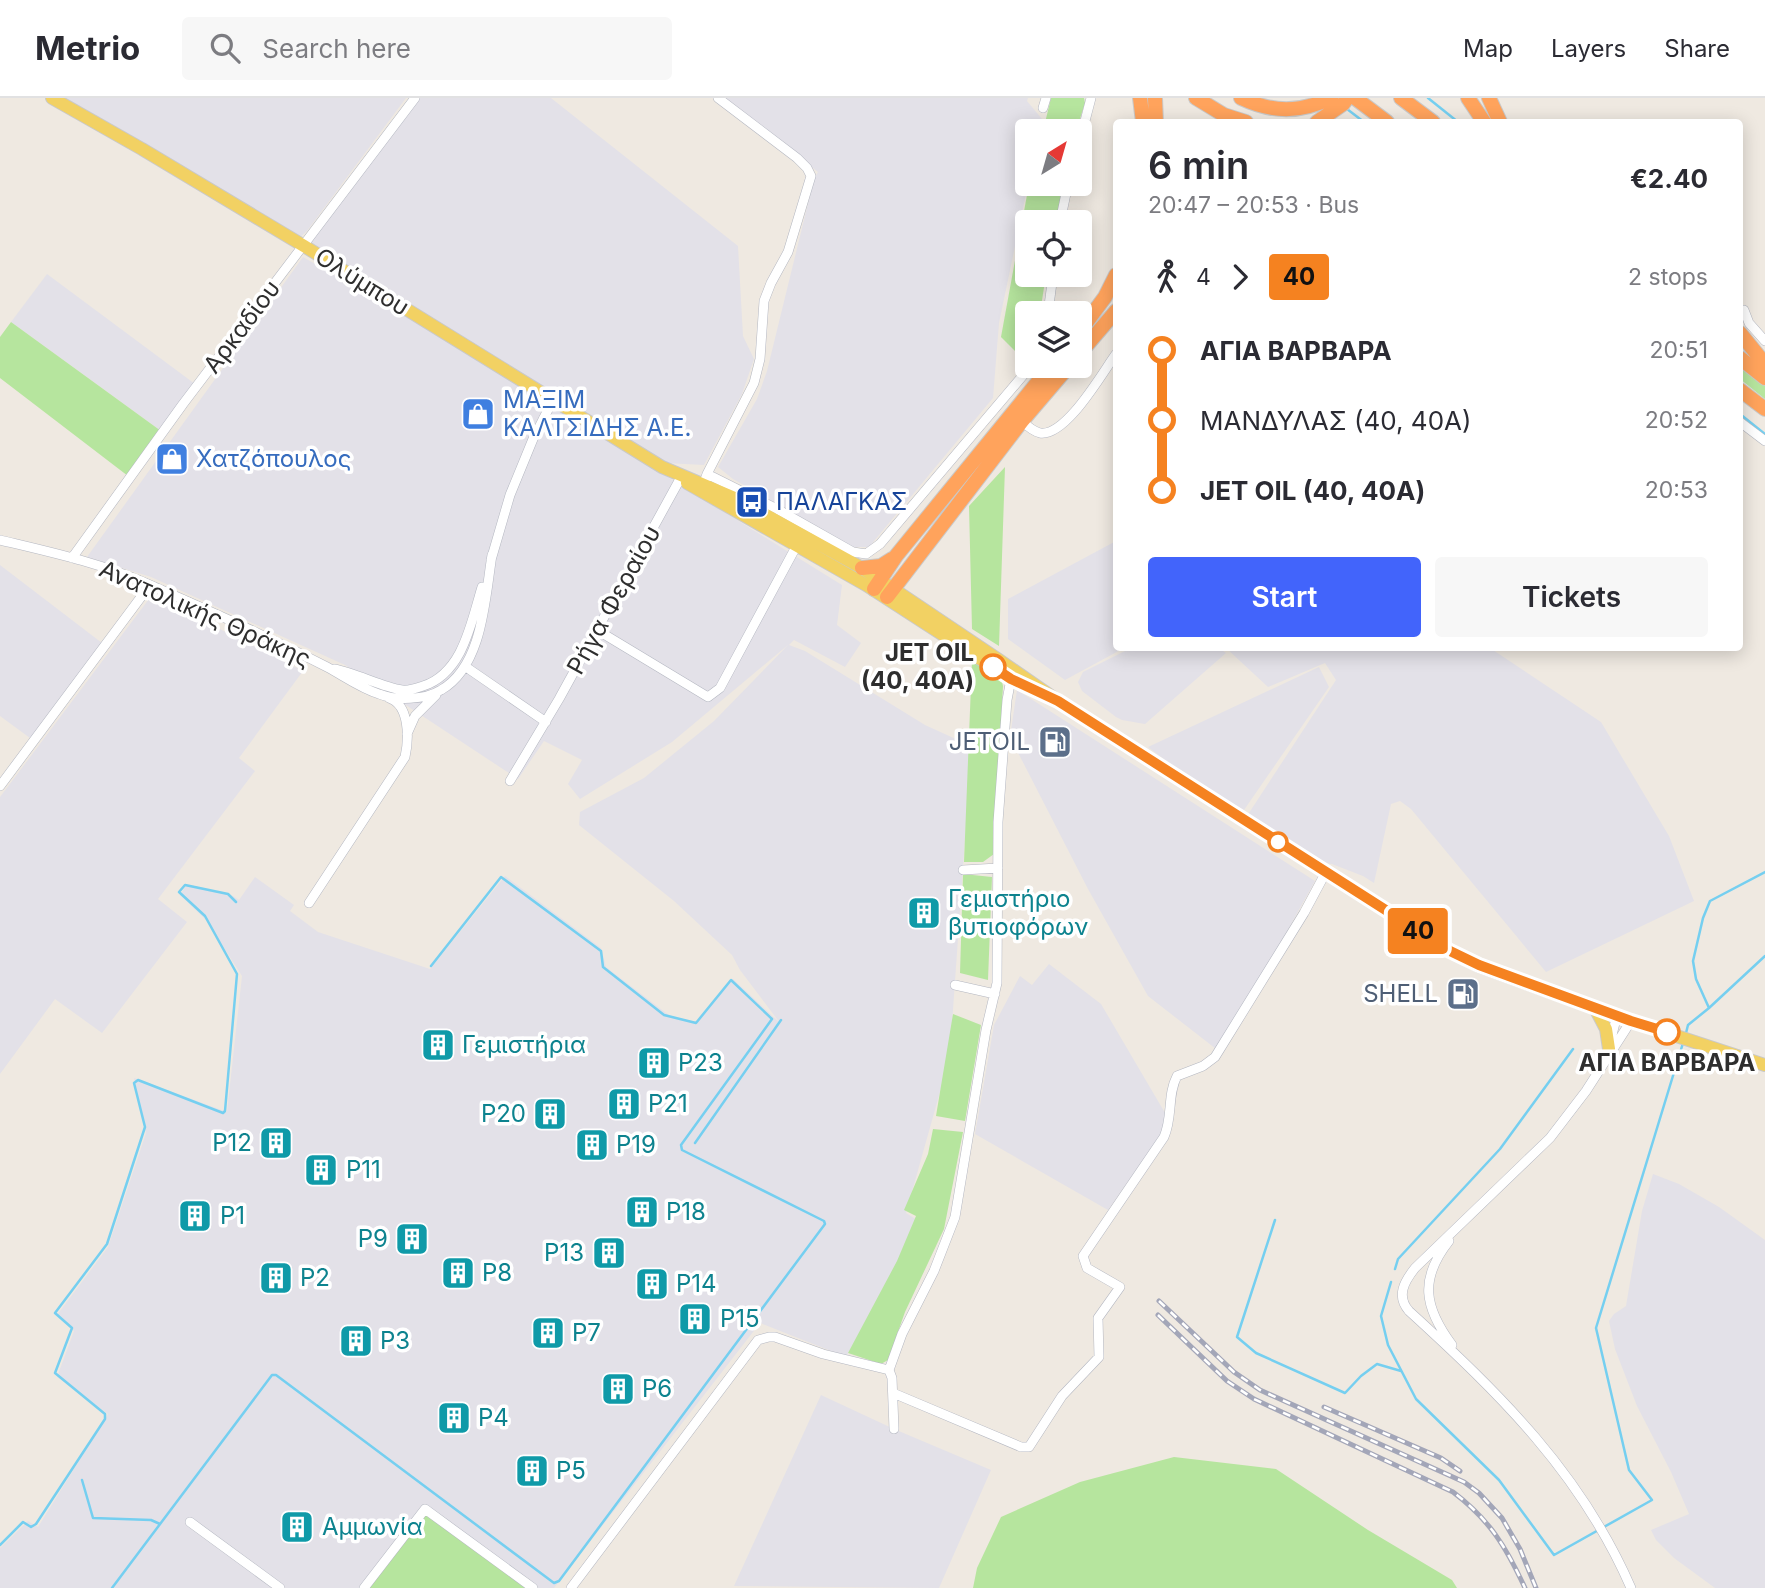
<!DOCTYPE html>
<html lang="en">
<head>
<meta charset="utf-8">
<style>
  body { margin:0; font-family:Inter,sans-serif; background:#f7f7f7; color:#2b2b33; height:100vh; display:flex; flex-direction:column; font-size:26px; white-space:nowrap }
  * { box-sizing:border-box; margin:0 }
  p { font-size:23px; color:#7c7c81 }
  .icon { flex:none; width:38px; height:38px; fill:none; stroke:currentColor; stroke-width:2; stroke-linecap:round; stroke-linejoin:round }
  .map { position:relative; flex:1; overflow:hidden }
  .details { position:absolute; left:1113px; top:21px; width:630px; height:532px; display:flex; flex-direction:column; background:#fff; border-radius:7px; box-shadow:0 4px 18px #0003 }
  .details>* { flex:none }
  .badge { padding:0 14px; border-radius:5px; font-size:24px; line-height:46px }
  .needle { width:46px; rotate:37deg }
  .controls { position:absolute; left:1015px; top:21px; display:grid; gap:14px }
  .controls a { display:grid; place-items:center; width:77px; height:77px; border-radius:7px; background:#fff; box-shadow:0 4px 18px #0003; font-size:35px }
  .map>.badge { position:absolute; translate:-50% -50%; box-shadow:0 0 0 4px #fff }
  .legs { display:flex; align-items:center; gap:10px; height:77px; padding:0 35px; font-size:23px }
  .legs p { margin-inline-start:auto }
  .overview { display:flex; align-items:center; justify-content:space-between; height:119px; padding:0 35px }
  h1 { font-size:38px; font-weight:600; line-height:52px }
  .button { display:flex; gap:14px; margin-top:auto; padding:14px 35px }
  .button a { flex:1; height:80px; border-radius:7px; background:#4264fb; color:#fff; font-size:28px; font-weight:600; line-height:80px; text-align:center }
  .button a+a { background:#f7f7f7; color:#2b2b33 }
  ul { padding:0 35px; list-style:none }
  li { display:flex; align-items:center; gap:24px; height:70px; font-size:26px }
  li i { display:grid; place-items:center; width:10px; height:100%; margin:0 9px; background:currentColor }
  li i::after { content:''; width:18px; height:18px; margin:-9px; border:5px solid; border-radius:50%; background:#fff }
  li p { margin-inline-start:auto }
  li:first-child i { background:linear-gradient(#0000 50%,currentColor 0) }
  li:last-child i { background:linear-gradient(currentColor 50%,#0000 0) }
  header { display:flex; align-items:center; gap:42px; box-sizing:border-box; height:98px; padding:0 35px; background:#fff; border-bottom:2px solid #e1e1e2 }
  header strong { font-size:33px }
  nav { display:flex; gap:38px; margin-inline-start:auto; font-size:24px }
  .search { width:490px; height:63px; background:#f7f7f7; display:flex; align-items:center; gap:18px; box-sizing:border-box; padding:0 24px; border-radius:7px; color:#7c7c81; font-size:26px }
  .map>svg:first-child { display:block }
  .industrial { fill:#e3e1e8 }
  .green { fill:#b6e59e }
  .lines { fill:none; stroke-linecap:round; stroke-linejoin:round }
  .stream { stroke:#75cff0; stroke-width:2.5 }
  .minor-casing { stroke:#b4b7c1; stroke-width:10 }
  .major-casing { stroke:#c9c9c9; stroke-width:14 }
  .highway-casing { stroke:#c9c9c9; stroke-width:16 }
  .minor { stroke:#fff; stroke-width:9 }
  .major { stroke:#f2d163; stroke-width:12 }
  .highway { stroke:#ffa35c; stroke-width:14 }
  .rail-casing { stroke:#a3a6b8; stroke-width:5 }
  .rail { stroke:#fff; stroke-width:2.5; stroke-dasharray:8; stroke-linecap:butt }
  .line-1-casing { stroke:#fff; stroke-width:16 }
  .line-1 { stroke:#f58220; stroke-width:10 }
  .stop-1-dot { fill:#fff; stroke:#f58220; stroke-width:3.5 }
  .labels { text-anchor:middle; stroke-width:7; stroke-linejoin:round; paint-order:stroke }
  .street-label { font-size:24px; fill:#2e2e2e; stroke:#fff }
  .shop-label { font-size:24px; fill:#366cbe; stroke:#fff; text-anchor:start }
  .transit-label { font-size:24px; fill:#164399; stroke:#fff; text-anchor:start }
  .stop-label { font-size:24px; font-weight:bold; fill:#2e2e2e; stroke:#fff; text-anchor:end }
  .service-label { font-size:24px; fill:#4e5e75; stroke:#fff; text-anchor:end }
  .culture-label { font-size:24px; fill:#0d838f; stroke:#fff; text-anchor:start }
</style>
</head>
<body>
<header>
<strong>Metrio</strong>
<div class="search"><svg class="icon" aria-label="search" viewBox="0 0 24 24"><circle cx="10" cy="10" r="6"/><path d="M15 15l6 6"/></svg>Search here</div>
<nav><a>Map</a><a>Layers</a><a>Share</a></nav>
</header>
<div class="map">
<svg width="1765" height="1490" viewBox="0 0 1765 1490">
  <rect width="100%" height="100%" fill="#efe9e1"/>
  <path class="industrial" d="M57 0H406L307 133 299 140Z
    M418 0H551L738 148 743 238 754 261 742 296 704 367 666 365 309 145Z
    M723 0H1028L1027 3 1042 21 1040 33H1027L1028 86 999 225 993 300 869 449H853L733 381 718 369 757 301 767 273 814 81 818 74Z
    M303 159 553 302 629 355 842 487 837 527 861 545 845 569 794 542 789 547 805 553 925 627 969 647V684L951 940 945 976 906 1115 922 1125 846 1259 760 1225 554 1490H0V1450L28 1423 38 1429 108 1316 57 1279 74 1233 57 1217 108 1149 146 1035 134 980 227 1014 242 878 206 822 180 797 187 786 233 798 239 802 255 779 294 807 290 813 318 834 430 871 505 778 601 850 606 869 670 918 697 924 733 881 780 925 740 872 732 857 674 803 579 727 580 714 644 680 714 623 788 547 672 644 580 701 568 686 582 662 544 643 518 681 345 567 151 479 87 459Z
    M47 176 195 286 161 333 11 224Z
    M1116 443V550H1124L1065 582 1008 541V501Z
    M0 467 102 545 30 640 0 618Z
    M152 497 303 573 239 660 255 673 158 801 187 824 102 935 55 901 0 976V699Z
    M1131 550H1219L1226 555 1145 626 1122 622 1116 619 1082 593 1078 584 1083 574Z
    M1226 550H1490L1601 624 1669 738 1694 803 1546 874 1411 711 1400 703 1391 706 1374 785 1363 778 1332 766 1313 763 1245 721 1336 582 1325 565 1268 589Z
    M1319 569 1329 589 1244 712 1194 684 1148 649Z
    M1017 592 1315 783 1220 954 1148 898 1088 791 1010 639Z
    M1049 866 1101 906 1168 1020 1164 1032 1108 1112 975 1036 994 927 1020 878 1032 887Z
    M1653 1076 1679 1086 1719 1109 1765 1142V1490H1715L1674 1460 1656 1442 1651 1432 1689 1416 1671 1374 1637 1308 1615 1251 1609 1223 1614 1216 1626 1208 1642 1113Z
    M821 1297 894 1331 991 1372 939 1490 734 1488Z"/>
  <path class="green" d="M1051 0H1084L1085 5 1076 33H1043Z
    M1029 86H1063L1056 124H1027V177H1046L1040 215H1027L1026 264 1001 239Z
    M11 224 161 333 128 378 0 280V239Z
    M1740 265 1765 285V301L1740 281Z
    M1005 369 999 548 972 531 969 408Z
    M972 562 1000 576 1003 588 994 756 983 764H964Z
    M963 776 992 779 988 882 960 875Z
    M953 916 981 927 965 1023 936 1018Z
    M933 1031 963 1034 944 1131 905 1214 888 1262 881 1266 848 1255 897 1163 916 1118 904 1112 928 1056Z
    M1174 1359 1276 1371 1368 1432 1452 1482 1457 1490H973L977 1470 1001 1419 1080 1384Z
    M423 1412 526 1490H363Z"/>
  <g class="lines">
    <path class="stream" d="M1428 0 1458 24
      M1347 11 1364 24
      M1740 316 1765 336
      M1709 910 1765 858
      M1686 935 1688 927 1709 910 1696 881 1693 863 1703 820 1710 803 1765 774
      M695 1045 781 922
      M1275 1122 1237 1239 1256 1255 1345 1295 1361 1278 1377 1266 1401 1273
      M1395 1171 1398 1161 1500 1051 1573 951
      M1391 1184 1381 1218 1388 1247 1416 1301 1499 1382 1554 1457 1652 1402 1629 1372 1596 1230 1683 945
      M82 1382 93 1420 151 1422 160 1426
      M0 1447 23 1424 31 1429 36 1426 105 1321V1316L55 1275 72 1230 55 1215 107 1146 145 1029 134 985 138 982 223 1015 225 1013 237 876 205 818 179 794 185 787 228 796 236 804
      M112 1490 272 1277H276L554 1485 559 1483 825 1126 824 1123 682 1052 681 1047 772 921 731 882 696 925 664 917 603 869 601 853 501 779 431 868"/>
    <defs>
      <path id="minor" d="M1043 10 1046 0
        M1080 42 1091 0
        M1060 124 1068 86
        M1744 212 1749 225 1765 243
        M1048 215 1053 177
        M1022 323C1027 328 1033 333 1040 335 1066 339 1102 275 1116 256
        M1740 324 1765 343
        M707 376 754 285 760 261 764 203 771 185 788 154 811 78 807 70 797 60 718 0
        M702 391 707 376 777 411 853 454 866 456 880 446 1031 268
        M0 442C50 454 101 465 148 486 208 512 269 539 327 569 344 578 360 590 379 596 396 603 425 602 441 592 483 568 485 500 492 457
        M72 460 183 306 415 0
        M491 462 510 397 533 341 553 302
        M597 532 708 599 720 590 797 447
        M466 569 546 624
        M334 571C356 575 382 589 402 592 409 593 417 590 423 588 463 575 471 525 482 489
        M407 636 415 618 436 597
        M510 683 559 601 680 381
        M0 688 150 487
        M963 772 998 770
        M309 805 405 659C409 641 410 607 389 600
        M955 887 995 896
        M1610 945 1617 917
        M1449 1143C1419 1181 1424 1209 1452 1247
        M893 1295 1021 1349H1029L1062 1298 1099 1259 1098 1220 1120 1189 1087 1170 1083 1158 1164 1039C1173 1019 1167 997 1177 978L1203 968 1215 959 1304 815 1326 774
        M894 1331 892 1280 889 1272 902 1236 934 1173 955 1119 986 932 997 885 998 724 1007 602 1011 581
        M190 1424 280 1490
        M364 1490 425 1411 533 1490
        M571 1490 758 1242 769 1239H775L823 1256 889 1272
        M1631 1490C1581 1375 1500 1296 1409 1213 1396 1198 1404 1184 1415 1170L1550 1040 1586 993 1631 923"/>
      <path id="major" d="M52 0 142 51 304 148 662 369 737 401 862 470 999 562 1058 603 1450 853 1479 868 1631 923 1765 967
        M687 385 866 487 1011 581 1028 589
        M1595 910 1606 931 1609 951"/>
      <path id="highway" d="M1140 0 1143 24
        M1155 0 1156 24
        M1196 0 1224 17 1246 24
        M1241 0C1273 15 1300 15 1331 0
        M1355 0 1387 24
        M1401 0 1433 24
        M1468 0 1484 24
        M1489 0 1500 24
        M1317 24 1343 6 1347 0
        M1080 233 1105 199 1116 177
        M1740 235 1765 266
        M1080 255 1116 213
        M1740 260 1765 280
        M1740 292 1765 311
        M862 470 881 468 892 461
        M874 491 896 458 1051 268
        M887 499 1022 323 1069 268"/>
    </defs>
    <use href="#minor" class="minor-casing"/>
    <use href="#major" class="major-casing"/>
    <use href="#highway" class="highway-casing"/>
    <use href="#minor" class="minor"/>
    <use href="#major" class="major"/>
    <use href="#highway" class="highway"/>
    <defs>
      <path id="rail" d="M1159 1203 1234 1274 1260 1292 1464 1384 1479 1395 1502 1420 1520 1451 1536 1490
        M1158 1217 1227 1283 1254 1301 1453 1394C1490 1422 1506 1449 1525 1490
        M1324 1309 1441 1360 1460 1373"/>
    </defs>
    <use href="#rail" class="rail-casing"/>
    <use href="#rail" class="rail"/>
  </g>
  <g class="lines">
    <defs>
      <path id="line-1" d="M993 569 1011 581 1058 603 1450 853 1479 867 1631 923 1667 934"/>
    </defs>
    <use href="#line-1" class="line-1-casing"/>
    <use href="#line-1" class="line-1"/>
  </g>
  <defs>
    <symbol id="shop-square" viewBox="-11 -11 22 22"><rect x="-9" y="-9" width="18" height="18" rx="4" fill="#3f7fe0" stroke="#fff"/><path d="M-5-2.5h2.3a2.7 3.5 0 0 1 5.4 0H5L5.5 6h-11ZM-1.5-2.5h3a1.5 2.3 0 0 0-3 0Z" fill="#fff"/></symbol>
    <symbol id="bus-square" viewBox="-11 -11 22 22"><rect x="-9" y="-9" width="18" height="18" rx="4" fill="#1a4fb4" stroke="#fff"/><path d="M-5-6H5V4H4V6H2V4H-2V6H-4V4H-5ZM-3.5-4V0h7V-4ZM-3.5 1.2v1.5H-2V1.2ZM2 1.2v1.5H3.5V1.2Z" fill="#fff"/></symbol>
    <symbol id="fuel-square" viewBox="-11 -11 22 22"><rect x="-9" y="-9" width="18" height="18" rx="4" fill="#5c6f8a" stroke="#fff"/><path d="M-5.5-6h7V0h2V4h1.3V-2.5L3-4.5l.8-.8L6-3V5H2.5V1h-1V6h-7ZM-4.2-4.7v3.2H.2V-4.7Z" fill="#fff"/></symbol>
    <symbol id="building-square" viewBox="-11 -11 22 22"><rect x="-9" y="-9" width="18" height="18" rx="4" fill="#0f9aa8" stroke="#fff"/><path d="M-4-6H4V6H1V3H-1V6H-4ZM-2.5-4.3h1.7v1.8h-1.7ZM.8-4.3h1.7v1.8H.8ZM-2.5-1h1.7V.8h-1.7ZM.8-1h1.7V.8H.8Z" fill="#fff"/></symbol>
  </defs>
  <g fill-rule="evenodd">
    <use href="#shop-square" x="459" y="297" width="38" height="38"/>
    <use href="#shop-square" x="153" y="342" width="38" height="38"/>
    <use href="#bus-square" x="733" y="385" width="38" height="38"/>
    <use href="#fuel-square" x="1036" y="625" width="38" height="38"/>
    <use href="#building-square" x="905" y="796" width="38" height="38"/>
    <use href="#fuel-square" x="1444" y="877" width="38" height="38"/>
    <use href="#building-square" x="419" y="928" width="38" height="38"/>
    <use href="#building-square" x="635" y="946" width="38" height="38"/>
    <use href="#building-square" x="605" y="987" width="38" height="38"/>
    <use href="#building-square" x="531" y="997" width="38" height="38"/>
    <use href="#building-square" x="257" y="1026" width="38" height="38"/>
    <use href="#building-square" x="573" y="1028" width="38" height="38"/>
    <use href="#building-square" x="302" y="1053" width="38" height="38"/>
    <use href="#building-square" x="623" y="1095" width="38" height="38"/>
    <use href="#building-square" x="176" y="1099" width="38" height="38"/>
    <use href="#building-square" x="393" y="1122" width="38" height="38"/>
    <use href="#building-square" x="590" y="1136" width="38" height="38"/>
    <use href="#building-square" x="439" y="1156" width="38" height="38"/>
    <use href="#building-square" x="257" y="1161" width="38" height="38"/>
    <use href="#building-square" x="633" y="1167" width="38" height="38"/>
    <use href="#building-square" x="676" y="1202" width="38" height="38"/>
    <use href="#building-square" x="529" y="1216" width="38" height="38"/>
    <use href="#building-square" x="337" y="1224" width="38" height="38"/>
    <use href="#building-square" x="599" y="1272" width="38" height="38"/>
    <use href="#building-square" x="435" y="1301" width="38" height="38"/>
    <use href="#building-square" x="513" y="1354" width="38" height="38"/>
    <use href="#building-square" x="278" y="1410" width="38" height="38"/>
  </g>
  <g class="stop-1-dot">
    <circle cx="993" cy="569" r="12"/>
    <circle cx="1278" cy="744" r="9"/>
    <circle cx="1667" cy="934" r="12"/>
  </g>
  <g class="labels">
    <g class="street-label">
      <text transform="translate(362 184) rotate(32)" y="8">Ολύμπου</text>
      <text transform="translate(242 229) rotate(-53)" y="8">Αρκαδίου</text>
      <text transform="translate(614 502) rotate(-61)" y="8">Ρήγα Φεραίου</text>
      <text transform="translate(205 516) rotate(24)" y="8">Ανατολικής Θράκης</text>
    </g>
    <g class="shop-label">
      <text x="503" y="310">ΜΑΞΙΜ<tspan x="503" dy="28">ΚΑΛΤΣΙΔΗΣ Α.Ε.</tspan></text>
      <text x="196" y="369">Χατζόπουλος</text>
    </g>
    <g class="transit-label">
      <text x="776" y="412">ΠΑΛΑΓΚΑΣ</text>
    </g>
    <g class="stop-label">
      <text x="974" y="563">JET OIL<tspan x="974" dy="28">(40, 40Α)</tspan></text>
      <text x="1667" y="973" text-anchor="middle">ΑΓΙΑ ΒΑΡΒΑΡΑ</text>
    </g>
    <g class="service-label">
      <text x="1030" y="652">JETOIL</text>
      <text x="1438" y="904">SHELL</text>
    </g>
    <g class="culture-label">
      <text x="948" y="809">Γεμιστήριο<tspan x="948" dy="28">βυτιοφόρων</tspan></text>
      <text x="462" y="955">Γεμιστήρια</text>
      <text x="678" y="973">P23</text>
      <text x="648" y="1014">P21</text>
      <text x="526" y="1024" text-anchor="end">P20</text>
      <text x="252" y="1053" text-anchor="end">P12</text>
      <text x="616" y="1055">P19</text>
      <text x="346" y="1080">P11</text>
      <text x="666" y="1122">P18</text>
      <text x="220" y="1126">P1</text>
      <text x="388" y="1149" text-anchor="end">P9</text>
      <text x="584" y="1163" text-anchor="end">P13</text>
      <text x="482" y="1183">P8</text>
      <text x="300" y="1188">P2</text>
      <text x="676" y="1194">P14</text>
      <text x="720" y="1229">P15</text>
      <text x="572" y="1243">P7</text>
      <text x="380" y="1251">P3</text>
      <text x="642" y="1299">P6</text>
      <text x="478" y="1328">P4</text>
      <text x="556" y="1381">P5</text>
      <text x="322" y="1437">Αμμωνία</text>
    </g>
  </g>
</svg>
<div class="controls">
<a><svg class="needle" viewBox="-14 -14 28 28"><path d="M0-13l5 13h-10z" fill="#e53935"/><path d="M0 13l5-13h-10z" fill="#7c7c81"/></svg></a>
<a><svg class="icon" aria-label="locate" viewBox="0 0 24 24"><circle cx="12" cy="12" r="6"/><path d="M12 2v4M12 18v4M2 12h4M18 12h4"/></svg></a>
<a><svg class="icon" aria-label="layers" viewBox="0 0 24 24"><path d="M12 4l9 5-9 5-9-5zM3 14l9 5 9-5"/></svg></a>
</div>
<b class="badge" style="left:1418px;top:833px;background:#f58220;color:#111">40</b>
<section class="details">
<div class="overview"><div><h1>6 min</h1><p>20:47 – 20:53 · Bus</p></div><b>€2.40</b></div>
<div class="legs"><svg class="icon" aria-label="walk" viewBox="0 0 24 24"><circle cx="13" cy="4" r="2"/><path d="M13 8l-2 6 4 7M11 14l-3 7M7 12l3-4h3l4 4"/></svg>4<svg class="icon" aria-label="forward" viewBox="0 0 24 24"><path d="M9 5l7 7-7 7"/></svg><b class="badge" style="background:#f58220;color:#111">40</b><p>2 stops</p></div>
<ul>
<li><i style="color:#f58220"></i><b>ΑΓΙΑ ΒΑΡΒΑΡΑ</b><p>20:51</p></li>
<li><i style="color:#f58220"></i><span>ΜΑΝΔΥΛΑΣ (40, 40Α)</span><p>20:52</p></li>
<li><i style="color:#f58220"></i><b>JET OIL (40, 40Α)</b><p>20:53</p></li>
</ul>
<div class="button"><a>Start</a><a>Tickets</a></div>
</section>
</div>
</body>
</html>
